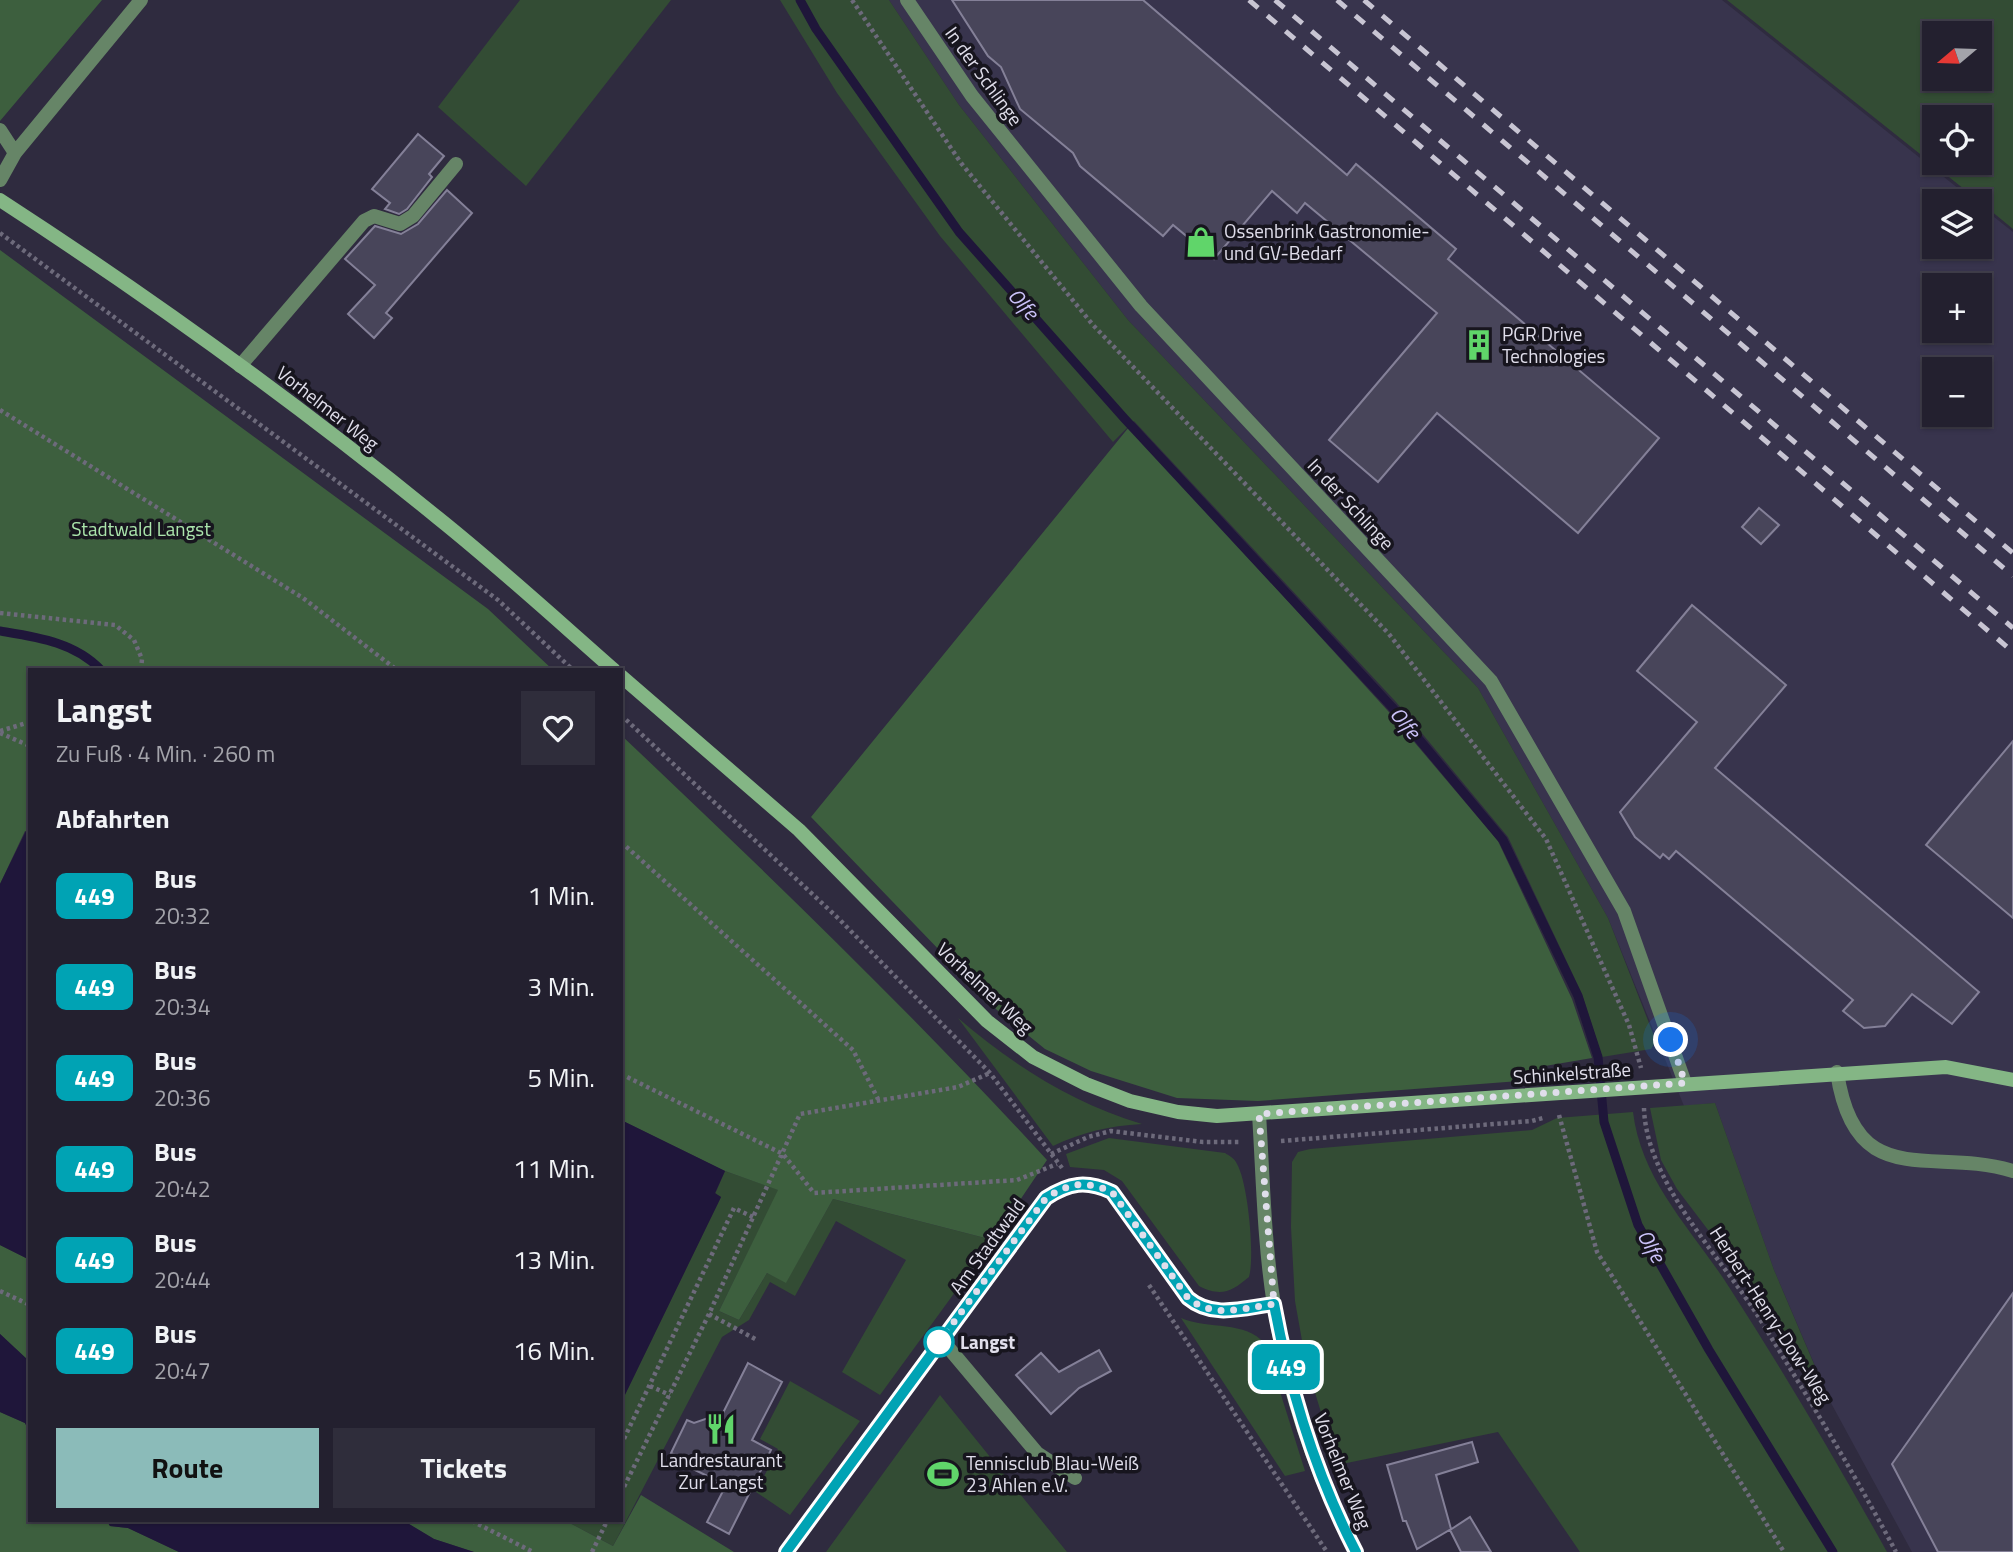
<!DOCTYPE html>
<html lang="de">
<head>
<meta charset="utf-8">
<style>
  body { margin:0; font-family:"Titillium Web",sans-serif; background:#2f2d3b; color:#f1f3f6; height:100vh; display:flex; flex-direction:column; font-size:26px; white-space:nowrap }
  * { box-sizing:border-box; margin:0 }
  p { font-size:23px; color:#a3a3aa }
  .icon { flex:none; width:38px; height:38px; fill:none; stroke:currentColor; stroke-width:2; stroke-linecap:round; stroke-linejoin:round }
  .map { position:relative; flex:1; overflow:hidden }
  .panel { position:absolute; left:28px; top:668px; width:595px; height:854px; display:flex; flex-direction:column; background:#23202f; border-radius:0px; box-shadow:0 2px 5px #0004,0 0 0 2px #403e4b }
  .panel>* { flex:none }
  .badge { padding:0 14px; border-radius:10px; font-size:24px; line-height:46px }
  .needle { width:46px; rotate:251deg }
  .controls { position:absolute; left:1922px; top:21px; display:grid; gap:14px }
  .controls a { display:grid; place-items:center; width:70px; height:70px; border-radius:0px; background:#23202f; box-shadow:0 2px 5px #0004,0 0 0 2px #403e4b; font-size:35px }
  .you { position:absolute; width:35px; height:35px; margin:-18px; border:5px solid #fff; border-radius:50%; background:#1a73e8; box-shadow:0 0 0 10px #1a73e833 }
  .map>.badge { position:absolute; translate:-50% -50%; box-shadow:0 0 0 4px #fff }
  h2 { padding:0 28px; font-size:26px; line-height:63px }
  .round { display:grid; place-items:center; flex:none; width:74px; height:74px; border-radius:0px; background:#2f2d3b }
  .overview { display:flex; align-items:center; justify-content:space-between; height:119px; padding:0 28px }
  h1 { font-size:33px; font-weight:700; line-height:52px }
  .primary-button { display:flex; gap:14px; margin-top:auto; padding:14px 28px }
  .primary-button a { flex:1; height:80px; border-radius:0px; background:#8bbbb9; color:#111; font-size:28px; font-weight:700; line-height:80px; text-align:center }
  .primary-button a+a { background:#2f2d3b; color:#f1f3f6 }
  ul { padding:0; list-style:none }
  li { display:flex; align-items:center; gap:21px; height:91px; padding:0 28px }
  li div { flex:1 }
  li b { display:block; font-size:26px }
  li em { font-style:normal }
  li .badge { min-width:77px; font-weight:700; text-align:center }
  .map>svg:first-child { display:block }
  .built { fill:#38344d; fill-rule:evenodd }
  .green { fill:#334c34; fill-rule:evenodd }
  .forest { fill:#3d5f3e }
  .water { fill:#1f163a }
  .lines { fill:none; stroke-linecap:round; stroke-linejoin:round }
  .stream { stroke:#1f163a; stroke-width:9 }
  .building { fill:#48455a; stroke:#848098; stroke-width:2 }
  .path { stroke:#6d6a7b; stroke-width:4.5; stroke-dasharray:3.5 3.5; stroke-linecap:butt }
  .lane { stroke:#668567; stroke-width:14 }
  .street { stroke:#668567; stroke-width:14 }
  .secondary { stroke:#84b685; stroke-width:14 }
  .rail { stroke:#c8c5d3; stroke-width:5; stroke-dasharray:12 12; stroke-linecap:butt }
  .line-casing { stroke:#fff; stroke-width:16 }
  .line { stroke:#00a3b4; stroke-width:10 }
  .walk { stroke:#e0deeb; stroke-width:7; stroke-dasharray:0 12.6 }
  .stop-dot { fill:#fff; stroke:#00a3b4; stroke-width:3.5 }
  .labels { text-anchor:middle; stroke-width:7; stroke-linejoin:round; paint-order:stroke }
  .street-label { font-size:19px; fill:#e0deeb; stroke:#17151e }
  .poi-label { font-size:19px; fill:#e0deeb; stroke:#17151e; text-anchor:start }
  .park-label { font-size:19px; fill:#abe5ac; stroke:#17151e }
  .stop-label { font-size:19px; font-weight:bold; fill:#e0deeb; stroke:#17151e; text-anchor:start }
  .water-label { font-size:21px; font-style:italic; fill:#cbc2f9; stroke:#17151e }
</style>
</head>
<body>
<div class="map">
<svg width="2013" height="1552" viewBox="0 0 2013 1552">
  <rect width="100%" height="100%" fill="#2f2b3f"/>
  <path class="built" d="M889 0H1722L1974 201H1934V247H1979V205L2013 232V1552H1912L1831 1403 1774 1270 1715 1103 1684 1106 1608 918 1478 688 1128 320 959 105ZM1934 285H1979V331H1934ZM1934 369H1979V415H1934Z"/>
  <path class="green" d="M520 0H671L526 186 438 107Z
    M780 0H889L959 105 1128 320 1478 688 1608 918 1656 1041 1651 1049 1602 1057 1582 994 1508 837 1396 702 1134 421 1113 442 940 236 837 93Z
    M1727 0H2013V229L1979 201ZM1934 33H1979V79H1934ZM1934 117H1979V163H1934Z
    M958 1018C1013 1065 1072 1103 1142 1124 1108 1126 1083 1132 1053 1146Z
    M1715 1103 1774 1270 1831 1404 1743 1276 1677 1189 1661 1160 1650 1108Z
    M1633 1112C1641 1181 1694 1232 1729 1287 1785 1374 1837 1462 1887 1552H1580L1498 1432 1337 1465 1306 1363 1295 1301 1291 1227 1292 1162 1298 1152 1310 1149 1532 1130 1557 1118Z
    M1109 1138 1225 1153C1230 1156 1235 1159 1237 1164 1248 1183 1255 1256 1249 1277 1231 1292 1221 1297 1199 1286L1122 1181 1104 1170 1070 1167 1066 1154Z
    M725 1171 779 1190 719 1311 739 1320 767 1273 786 1282 833 1199 993 1240 880 1395 842 1372 906 1260 836 1221 795 1296 770 1282 749 1320 722 1337 613 1546 566 1521H621V1403L721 1197 715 1194Z
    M1181 1318C1208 1330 1246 1320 1265 1344L1305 1471 1285 1476Z
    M790 1381 860 1421 790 1515 756 1492 778 1449 760 1439Z
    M940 1395 1067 1552H826Z"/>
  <path class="forest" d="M0 0H102L0 121Z
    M0 250 488 609 553 670H30V833L25 831 0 884Z
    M1129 427 1388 711 1498 841 1572 999 1592 1058 1545 1066V1079L1258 1101 1177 1098 1091 1071 1045 1049 997 1010 811 817Z
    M621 735C767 873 911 1012 1047 1160L993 1240 833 1199 786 1283 767 1273 739 1320 719 1311 778 1190 725 1171 621 1120Z
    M0 1245 30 1260V1362L0 1334Z
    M0 1412 25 1423 30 1433V1521H107L110 1526 128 1528 179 1552H0Z
    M641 1495 734 1552H474L434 1539 404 1521H566L613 1546Z"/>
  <path class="water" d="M26 831 30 833V1260L0 1245V884Z
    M621 1120 725 1171 715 1193 721 1197 621 1403Z
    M0 1334 30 1362V1433L25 1423 0 1412Z
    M107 1521H404L434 1539 474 1552H179L128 1528 110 1526Z"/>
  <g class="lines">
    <path class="stream" d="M800 0 816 29 959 232 1124 418 1392 707 1503 840 1578 996 1598 1057 1604 1122 1638 1225 1709 1350 1833 1552
      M0 631C36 637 75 642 101 670"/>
  </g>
  <path class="building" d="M952 0H1143L1347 175 1356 164 1456 249 1448 259 1659 438 1578 533 1437 413 1378 482 1329 440 1437 313 1305 203 1297 213 1272 191 1214 259 1173 225 1163 236 1080 166 1073 153 1020 109 1001 67 988 56Z
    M418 134 444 156 429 174 432 177 407 209 399 214 385 209 390 203 372 189Z
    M447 190 472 213 386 313 392 318 374 338 348 314 375 285 345 259 375 226 401 234 418 224Z
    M1759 508 1779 525 1761 544 1742 527Z
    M1692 605 1786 685 1715 768 1979 992 1952 1024 1912 994 1885 1026 1864 1028 1843 1011 1853 1000 1676 851 1669 859 1663 854 1660 858 1635 837 1620 812 1697 722 1637 671Z
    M2013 741V918L1926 845Z
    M2013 1293V1552H1938L1892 1464Z
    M1099 1350 1111 1371 1079 1388 1051 1414 1016 1375 1041 1353 1059 1372Z
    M748 1363 782 1382 752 1440 771 1450 729 1534 707 1522 723 1491 715 1487 718 1481 676 1461 678 1456 671 1453 687 1420 694 1423 723 1413Z
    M1472 1442 1478 1462 1436 1475 1451 1529 1417 1549 1406 1521H1403L1387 1465Z
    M1470 1517 1491 1552H1461L1450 1530Z"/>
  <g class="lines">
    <path class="path" d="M852 0 961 163 1093 325 1389 634 1546 839 1629 1025 1641 1068
      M0 233 498 600 573 670
      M0 410 303 598 397 670
      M0 613 115 625 134 640 142 659 141 670
      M621 715 839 919 990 1073 1062 1168
      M0 731 30 722
      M0 733 30 746
      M621 842 853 1050 878 1099
      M621 1074 783 1154 814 1193 1017 1180 1057 1164
      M1644 1108C1646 1181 1719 1255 1758 1316 1806 1394 1853 1471 1896 1552
      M1559 1115 1597 1252 1784 1552
      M1281 1141 1532 1121 1543 1118
      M1051 1154 1088 1137 1111 1131 1203 1142H1240
      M1149 1285 1327 1552
      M0 1291 30 1305
      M709 1314 757 1340
      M650 1386 670 1395
      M621 1445 734 1208 753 1217
      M621 1493 709 1314 800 1114 958 1087 990 1073
      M472 1521 533 1552
      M592 1552 607 1521"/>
    <path class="lane" d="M240 366 364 221 374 216 400 224 413 216 456 164
      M1837 1072C1855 1194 1931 1146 2013 1171
      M942 1340 1037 1453 1075 1478"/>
    <path class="street" d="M907 0 972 96 1141 306 1491 681 1624 911 1685 1083
      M0 130 15 153
      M0 180 15 153 141 0
      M1259 1114C1263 1177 1264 1242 1274 1305 1287 1391 1316 1475 1356 1552
      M786 1552 1046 1198C1069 1183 1086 1180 1112 1192L1188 1298C1213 1319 1243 1308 1274 1304"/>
    <path class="secondary" d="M0 200C151 298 298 404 438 518 498 566 556 619 614 670
      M621 676 799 830 987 1021 1033 1057 1086 1084 1130 1101 1178 1112 1217 1116 1946 1067 2013 1080"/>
    <path class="rail" d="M1249 0 2013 652
      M1275 0 2013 628
      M1337 0 2013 576
      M1364 0 2013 553"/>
  </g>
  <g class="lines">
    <defs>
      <path id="line" d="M786 1552 1046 1198C1069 1183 1086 1180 1112 1192L1188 1298C1213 1319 1243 1308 1274 1304 1290 1391 1315 1473 1356 1552"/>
    </defs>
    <use href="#line" class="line-casing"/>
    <use href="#line" class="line"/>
    <path class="walk" d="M939 1342 1046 1198C1069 1183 1086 1180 1112 1192L1188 1298C1213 1319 1243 1308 1274 1304L1259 1114 1685 1083 1671 1040"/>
  </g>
  <defs>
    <symbol id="shop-bare" viewBox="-9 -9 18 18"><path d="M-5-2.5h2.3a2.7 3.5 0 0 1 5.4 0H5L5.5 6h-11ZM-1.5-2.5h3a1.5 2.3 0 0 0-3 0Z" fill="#60d56a" stroke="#17151e" stroke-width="2.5" paint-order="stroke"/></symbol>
    <symbol id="building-bare" viewBox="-9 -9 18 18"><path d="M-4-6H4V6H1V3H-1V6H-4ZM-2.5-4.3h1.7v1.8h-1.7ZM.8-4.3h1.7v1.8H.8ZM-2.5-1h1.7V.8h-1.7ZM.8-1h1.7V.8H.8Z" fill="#60d56a" stroke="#17151e" stroke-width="2.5" paint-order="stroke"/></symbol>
    <symbol id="restaurant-bare" viewBox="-9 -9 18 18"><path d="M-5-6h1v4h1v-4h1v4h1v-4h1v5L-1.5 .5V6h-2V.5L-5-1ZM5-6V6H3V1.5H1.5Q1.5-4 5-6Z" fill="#60d56a" stroke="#17151e" stroke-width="2.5" paint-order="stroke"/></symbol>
    <symbol id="stadium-bare" viewBox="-9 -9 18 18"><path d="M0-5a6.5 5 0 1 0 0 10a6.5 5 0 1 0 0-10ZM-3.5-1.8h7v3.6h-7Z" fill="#60d56a" stroke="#17151e" stroke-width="2.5" paint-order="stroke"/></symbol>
  </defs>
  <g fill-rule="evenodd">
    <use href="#shop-bare" x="1179" y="220" width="44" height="44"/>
    <use href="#building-bare" x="1457" y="323" width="44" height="44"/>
    <use href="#restaurant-bare" x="699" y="1407" width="44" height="44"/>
    <use href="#stadium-bare" x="921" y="1452" width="44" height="44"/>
  </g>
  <circle class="stop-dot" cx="939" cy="1342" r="14"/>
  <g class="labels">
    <g class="street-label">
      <text transform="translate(984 76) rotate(54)" y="7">In der Schlinge</text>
      <text transform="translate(328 408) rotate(38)" y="7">Vorhelmer Weg</text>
      <text transform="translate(1351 504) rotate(47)" y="7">In der Schlinge</text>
      <text transform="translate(985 988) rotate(43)" y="7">Vorhelmer Weg</text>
      <text transform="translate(1572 1073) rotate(-4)" y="7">Schinkelstraße</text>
      <text transform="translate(987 1246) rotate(-54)" y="7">Am Stadtwald</text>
      <text transform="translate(1771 1315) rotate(57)" y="7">Herbert-Henry-Dow-Weg</text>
      <text transform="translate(1343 1471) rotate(68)" y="7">Vorhelmer Weg</text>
    </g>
    <g class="poi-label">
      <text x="1224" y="238">Ossenbrink Gastronomie-<tspan x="1224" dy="22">und GV-Bedarf</tspan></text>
      <text x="1502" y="341">PGR Drive<tspan x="1502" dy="22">Technologies</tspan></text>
      <text x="721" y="1467" text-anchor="middle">Landrestaurant<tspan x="721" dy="22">Zur Langst</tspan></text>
      <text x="966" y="1470">Tennisclub Blau-Weiß<tspan x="966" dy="22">23 Ahlen e.V.</tspan></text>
    </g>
    <g class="park-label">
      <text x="141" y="536">Stadtwald Langst</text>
    </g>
    <g class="stop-label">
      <text x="960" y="1349">Langst</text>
    </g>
    <g class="water-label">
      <text transform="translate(1023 304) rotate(48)" y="7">Olfe</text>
      <text transform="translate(1405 723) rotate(50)" y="7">Olfe</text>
      <text transform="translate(1651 1246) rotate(60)" y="7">Olfe</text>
    </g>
  </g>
</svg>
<div class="controls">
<a><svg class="needle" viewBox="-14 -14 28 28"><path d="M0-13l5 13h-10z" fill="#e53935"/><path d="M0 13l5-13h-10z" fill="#a3a3aa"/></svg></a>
<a><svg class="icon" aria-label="locate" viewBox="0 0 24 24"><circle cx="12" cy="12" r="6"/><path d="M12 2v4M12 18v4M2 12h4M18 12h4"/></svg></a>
<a><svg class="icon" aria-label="layers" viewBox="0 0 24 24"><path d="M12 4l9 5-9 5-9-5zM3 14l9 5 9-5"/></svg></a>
<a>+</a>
<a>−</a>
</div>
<div class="you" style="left:1671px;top:1040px"></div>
<b class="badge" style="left:1286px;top:1367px;background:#00a3b4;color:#fff">449</b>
<section class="panel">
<div class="overview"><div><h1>Langst</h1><p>Zu Fuß · 4 Min. · 260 m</p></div><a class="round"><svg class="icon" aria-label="heart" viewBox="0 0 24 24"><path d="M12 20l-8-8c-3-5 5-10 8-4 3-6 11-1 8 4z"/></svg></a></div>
<h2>Abfahrten</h2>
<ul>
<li><span class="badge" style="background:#00a3b4;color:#fff">449</span><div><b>Bus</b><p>20:32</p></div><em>1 Min.</em></li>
<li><span class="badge" style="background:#00a3b4;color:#fff">449</span><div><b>Bus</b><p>20:34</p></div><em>3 Min.</em></li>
<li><span class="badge" style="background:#00a3b4;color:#fff">449</span><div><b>Bus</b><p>20:36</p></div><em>5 Min.</em></li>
<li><span class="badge" style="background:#00a3b4;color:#fff">449</span><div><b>Bus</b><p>20:42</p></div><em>11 Min.</em></li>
<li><span class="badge" style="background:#00a3b4;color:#fff">449</span><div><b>Bus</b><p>20:44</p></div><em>13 Min.</em></li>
<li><span class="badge" style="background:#00a3b4;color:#fff">449</span><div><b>Bus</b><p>20:47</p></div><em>16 Min.</em></li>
</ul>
<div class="primary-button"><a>Route</a><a>Tickets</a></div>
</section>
</div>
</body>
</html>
